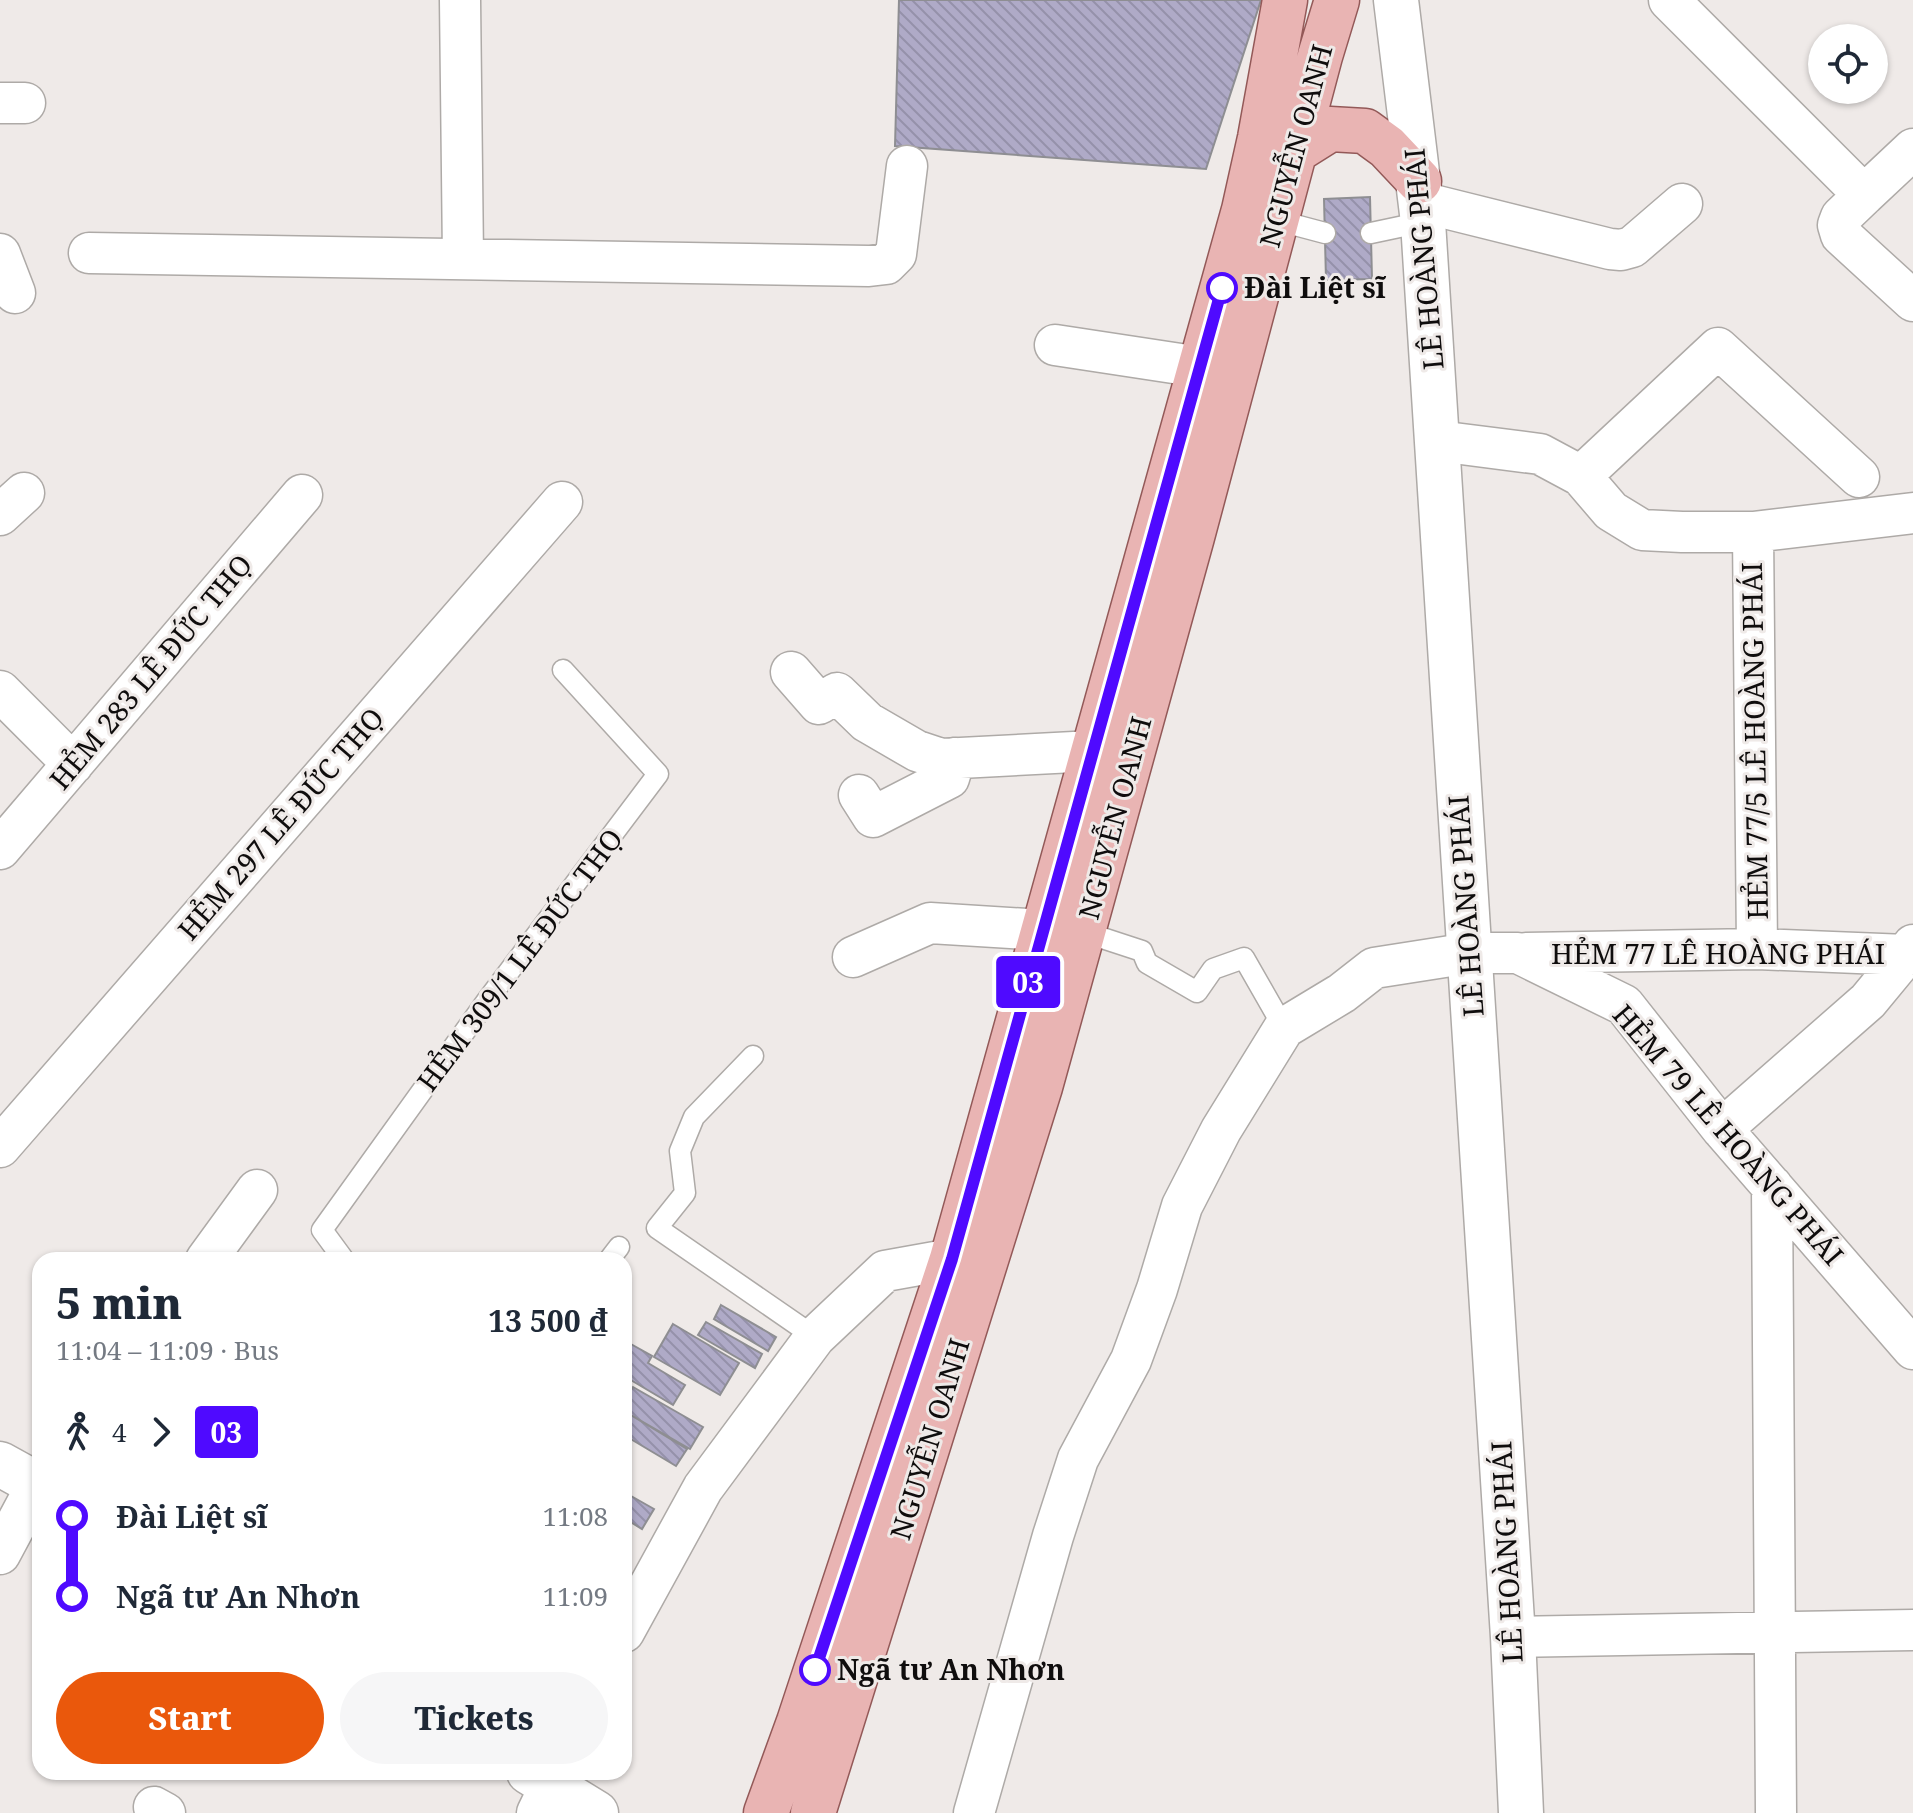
<!DOCTYPE html>
<html lang="en">
<head>
<meta charset="utf-8">
<style>
  body { margin:0; font-family:"Noto Serif",serif; background:#f6f6f7; color:#1f2937; height:100vh; display:flex; flex-direction:column; font-size:30px; white-space:nowrap }
  * { box-sizing:border-box; margin:0 }
  p { font-size:26px; color:#747a83 }
  .icon { flex:none; width:44px; height:44px; fill:none; stroke:currentColor; stroke-width:2; stroke-linecap:round; stroke-linejoin:round }
  .map { position:relative; flex:1; overflow:hidden }
  .sheet { position:absolute; left:32px; top:1252px; width:600px; height:528px; display:flex; flex-direction:column; background:#fff; border-radius:24px; box-shadow:0 2px 6px #0004 }
  .sheet>* { flex:none }
  .badge { padding:0 16px; border-radius:6px; font-size:28px; line-height:52px }
  .controls { position:absolute; left:1808px; top:24px; display:grid; gap:16px }
  .controls a { display:grid; place-items:center; width:80px; height:80px; border-radius:50%; background:#fff; box-shadow:0 2px 6px #0004; font-size:40px }
  .map>.badge { position:absolute; translate:-50% -50%; box-shadow:0 0 0 4px #fff }
  .legs { display:flex; align-items:center; gap:12px; height:88px; padding:0 24px; font-size:26px }
  .legs p { margin-inline-start:auto }
  .summary { display:flex; align-items:center; justify-content:space-between; height:136px; padding:0 24px }
  h1 { font-size:44px; font-weight:800; line-height:60px }
  .button { display:flex; gap:16px; margin-top:auto; padding:16px 24px }
  .button a { flex:1; height:92px; border-radius:48px; background:#ea580c; color:#fff; font-size:32px; font-weight:800; line-height:92px; text-align:center }
  .button a+a { background:#f6f6f7; color:#1f2937 }
  ul { padding:0 24px; list-style:none }
  li { display:flex; align-items:center; gap:28px; height:80px; font-size:30px }
  li i { display:grid; place-items:center; width:12px; height:100%; margin:0 10px; background:currentColor }
  li i::after { content:''; width:20px; height:20px; margin:-10px; border:6px solid; border-radius:50%; background:#fff }
  li p { margin-inline-start:auto }
  li:first-child i { background:linear-gradient(#0000 50%,currentColor 0) }
  li:last-child i { background:linear-gradient(currentColor 50%,#0000 0) }
  .map>svg:first-child { display:block }
  .building { fill:url(#building-back-hatch); stroke:#8e8e92; stroke-width:2 }
  .lines { fill:none; stroke-linecap:round; stroke-linejoin:round }
  .lane-casing { stroke:#aeaaa7; stroke-width:23 }
  .street-casing { stroke:#aeaaa7; stroke-width:43 }
  .secondary-casing { stroke:#aeaaa7; stroke-width:47 }
  .primary-casing { stroke:#935958; stroke-width:47 }
  .lane { stroke:#fff; stroke-width:20 }
  .street { stroke:#fff; stroke-width:40 }
  .secondary { stroke:#fff; stroke-width:44 }
  .primary { stroke:#e9b4b3; stroke-width:44 }
  .line-1-casing { stroke:#fff; stroke-width:18 }
  .line-1 { stroke:#4f0aff; stroke-width:12 }
  .stop-1-dot { fill:#fff; stroke:#4f0aff; stroke-width:4 }
  .labels { text-anchor:middle; stroke-width:6; stroke-linejoin:round; paint-order:stroke }
  .street-label { font-size:28px; fill:#0f0d0d; stroke:#efeae8 }
  .stop-label { font-size:28px; font-weight:bold; fill:#0f0d0d; stroke:#efeae8; text-anchor:start }
</style>
</head>
<body>
<div class="map">
<svg width="1913" height="1813" viewBox="0 0 1913 1813">
  <defs>
    <pattern id="building-back-hatch" width="6" height="6" patternUnits="userSpaceOnUse" patternTransform="scale(2)"><rect width="6" height="6" fill="#afaac7"/><path d="M-1 5l2 2M0 0l6 6M5-1l2 2" fill="none" stroke="#9591aa"/></pattern>
  </defs>
  <rect width="100%" height="100%" fill="#efeae8"/>
  <path class="building" d="M899 0H1261L1206 169 895 146Z
    M1370 197 1372 279 1326 280 1324 199Z
    M721 1305 776 1337 768 1351 714 1319Z
    M706 1322 762 1354 755 1368 698 1335Z
    M673 1324 739 1363 720 1395 654 1357Z
    M629 1343 652 1356 648 1363 685 1385 673 1405 624 1376V1351Z
    M633 1387 703 1427 690 1449 624 1411V1402Z
    M624 1411 687 1449 676 1466 624 1435Z
    M624 1492 654 1509 642 1529 624 1518Z"/>
  <g class="lines">
    <defs>
      <path id="lane" d="M1276 220 1325 233
        M1371 233 1423 222
        M1084 932 1142 951 1147 963 1197 992 1213 969 1244 958 1284 1028
        M753 1056 694 1117 680 1151 685 1193 657 1228 815 1337
        M344 1260 322 1230 486 1002 658 774 563 670
        M609 1260 619 1247"/>
      <path id="street" d="M460 0 463 258
        M1669 0 1864 195 1841 217 1838 225 1841 235 1913 301
        M0 103H25
        M1864 195 1913 149
        M1421 202 1610 249 1621 250 1632 247 1682 204
        M89 253 869 266 886 264 896 254 907 166
        M0 254 15 293
        M1055 345 1200 367
        M1438 441 1540 454 1581 476 1611 511 1642 530 1682 532H1753L1913 513
        M1581 476 1718 348 1859 477
        M0 515 24 493
        M1753 532 1757 949
        M791 672 819 704 837 693 867 722 917 751 941 759 1093 751
        M0 691 73 764
        M859 795 873 817 949 778 955 758
        M0 849 302 495
        M1526 953 1757 949 1906 955 1913 945
        M853 957 930 923 1076 932
        M1722 1129 1868 1001 1906 955
        M0 1147 562 502
        M1772 1186 1776 1813
        M206 1260 257 1190
        M0 1554 37 1485
        M624 1632 703 1488 815 1337 885 1271 952 1259
        M1513 1637 1913 1630
        M154 1807 165 1813
        M537 1813 557 1772
        M974 1813 1053 1536 1078 1459 1131 1360 1157 1289 1182 1206 1221 1130 1284 1028 1342 993 1374 968 1470 953H1518L1624 1005 1722 1129 1913 1349"/>
      <path id="secondary" d="M1396 0 1423 222 1513 1637 1521 1813
        M0 1464 40 1486
        M529 1772 596 1813"/>
      <path id="primary" d="M1295 151 1330 129 1365 131 1387 147 1419 181
        M766 1813 799 1722 952 1259 1244 210 1260 138 1285 0
        M813 1813 1040 1087 1192 537 1320 56 1337 0"/>
    </defs>
    <use href="#lane" class="lane-casing"/>
    <use href="#street" class="street-casing"/>
    <use href="#secondary" class="secondary-casing"/>
    <use href="#primary" class="primary-casing"/>
    <use href="#lane" class="lane"/>
    <use href="#street" class="street"/>
    <use href="#secondary" class="secondary"/>
    <use href="#primary" class="primary"/>
  </g>
  <g class="lines">
    <defs>
      <path id="line-1" d="M815 1670 952 1259 1222 288"/>
    </defs>
    <use href="#line-1" class="line-1-casing"/>
    <use href="#line-1" class="line-1"/>
  </g>
  <g class="stop-1-dot">
    <circle cx="1222" cy="288" r="14"/>
    <circle cx="815" cy="1670" r="14"/>
  </g>
  <g class="labels">
    <g class="street-label">
      <text transform="translate(1296 146) rotate(-75)" y="10">NGUYỄN OANH</text>
      <text transform="translate(1424 259) rotate(-95)" y="10">LÊ HOÀNG PHÁI</text>
      <text transform="translate(151 672) rotate(-50)" y="10">HẺM 283 LÊ ĐỨC THỌ</text>
      <text transform="translate(1755 741) rotate(-91)" y="10">HẺM 77/5 LÊ HOÀNG PHÁI</text>
      <text transform="translate(1115 818) rotate(-75)" y="10">NGUYỄN OANH</text>
      <text transform="translate(281 824) rotate(-49)" y="10">HẺM 297 LÊ ĐỨC THỌ</text>
      <text transform="translate(1466 906) rotate(-94)" y="10">LÊ HOÀNG PHÁI</text>
      <text x="1718" y="964">HẺM 77 LÊ HOÀNG PHÁI</text>
      <text transform="translate(520 960) rotate(-53)" y="10">HẺM 309/1 LÊ ĐỨC THỌ</text>
      <text transform="translate(1728 1135) rotate(49)" y="10">HẺM 79 LÊ HOÀNG PHÁI</text>
      <text transform="translate(930 1439) rotate(-73)" y="10">NGUYỄN OANH</text>
      <text transform="translate(1507 1552) rotate(-93)" y="10">LÊ HOÀNG PHÁI</text>
    </g>
    <g class="stop-label">
      <text x="1244" y="298">Đài Liệt sĩ</text>
      <text x="837" y="1680">Ngã tư An Nhơn</text>
    </g>
  </g>
</svg>
<div class="controls">
<a><svg class="icon" aria-label="locate" viewBox="0 0 24 24"><circle cx="12" cy="12" r="6"/><path d="M12 2v4M12 18v4M2 12h4M18 12h4"/></svg></a>
</div>
<b class="badge" style="left:1028px;top:982px;background:#4f0aff;color:#fff">03</b>
<section class="sheet">
<div class="summary"><div><h1>5 min</h1><p>11:04 – 11:09 · Bus</p></div><b>13 500 ₫</b></div>
<div class="legs"><svg class="icon" aria-label="walk" viewBox="0 0 24 24"><circle cx="13" cy="4" r="2"/><path d="M13 8l-2 6 4 7M11 14l-3 7M7 12l3-4h3l4 4"/></svg>4<svg class="icon" aria-label="forward" viewBox="0 0 24 24"><path d="M9 5l7 7-7 7"/></svg><b class="badge" style="background:#4f0aff;color:#fff">03</b></div>
<ul>
<li><i style="color:#4f0aff"></i><b>Đài Liệt sĩ</b><p>11:08</p></li>
<li><i style="color:#4f0aff"></i><b>Ngã tư An Nhơn</b><p>11:09</p></li>
</ul>
<div class="button"><a>Start</a><a>Tickets</a></div>
</section>
</div>
</body>
</html>
